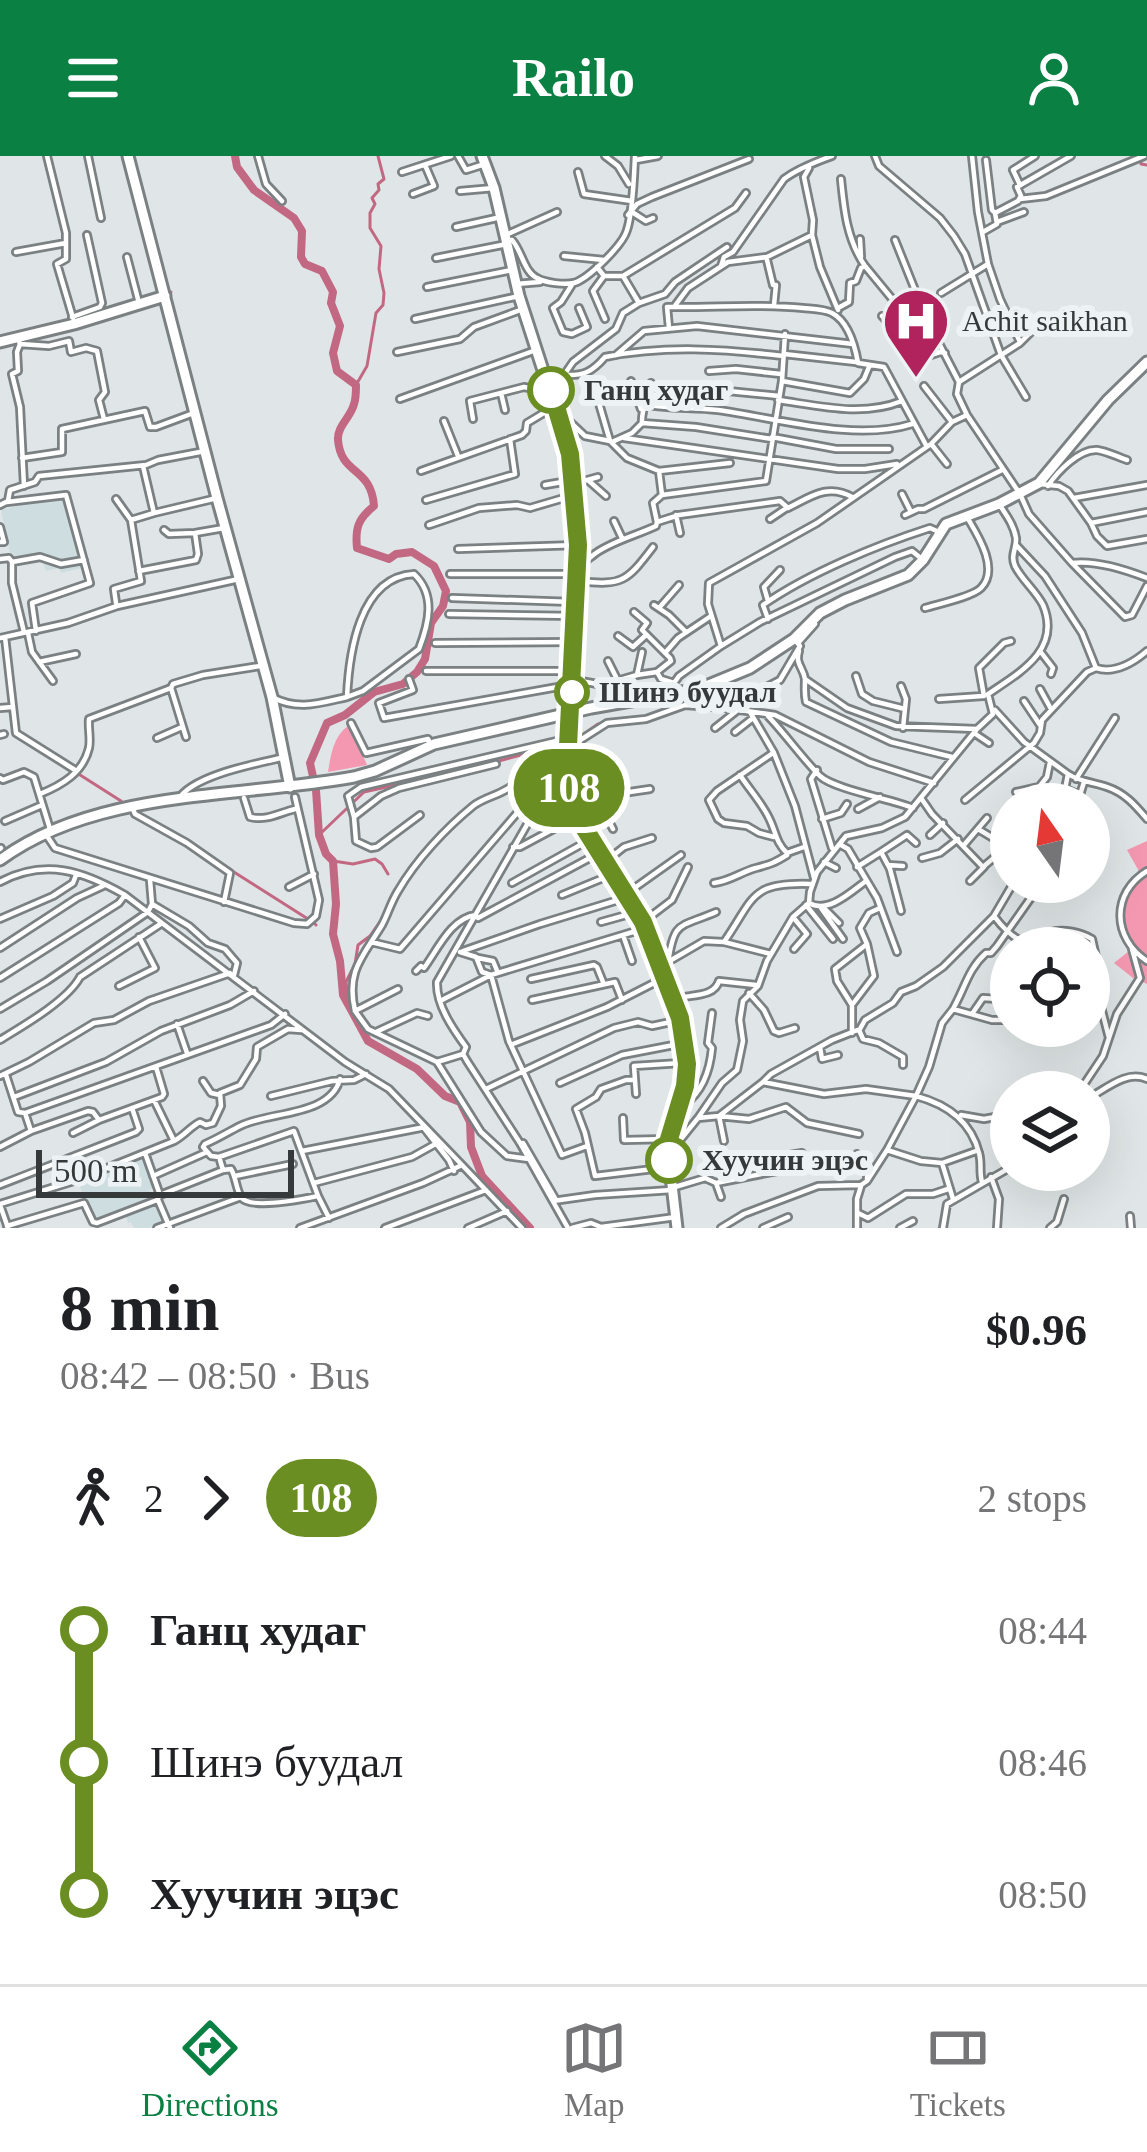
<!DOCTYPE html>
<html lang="en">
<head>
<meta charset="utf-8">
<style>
  body { margin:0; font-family:Georgia,serif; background:#f2f2f2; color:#202124; height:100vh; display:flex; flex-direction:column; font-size:45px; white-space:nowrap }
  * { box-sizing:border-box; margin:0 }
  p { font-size:39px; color:#757577 }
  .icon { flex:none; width:66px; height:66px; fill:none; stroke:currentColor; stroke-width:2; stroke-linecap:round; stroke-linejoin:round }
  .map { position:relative; height:1072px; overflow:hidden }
  .drawer { display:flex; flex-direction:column; background:#fff; flex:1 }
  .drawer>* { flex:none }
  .badge { padding:0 24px; border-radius:39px; font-size:42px; line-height:78px }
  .needle { width:78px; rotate:346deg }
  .tools { position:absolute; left:990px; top:627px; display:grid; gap:24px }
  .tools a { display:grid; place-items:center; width:120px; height:120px; border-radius:50%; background:#fff; box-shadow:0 12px 48px #0002; font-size:60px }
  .scale { position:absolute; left:36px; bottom:30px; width:258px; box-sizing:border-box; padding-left:12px; border:6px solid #363939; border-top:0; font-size:33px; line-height:42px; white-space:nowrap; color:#363939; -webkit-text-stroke:9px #edf3f4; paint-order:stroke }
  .map>.badge { position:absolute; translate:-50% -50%; box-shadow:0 0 0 6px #fff }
  .legs { display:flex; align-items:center; gap:18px; height:132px; padding:0 60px; font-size:39px }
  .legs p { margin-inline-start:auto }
  .headline { display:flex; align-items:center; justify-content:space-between; height:204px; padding:0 60px }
  h1 { font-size:66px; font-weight:700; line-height:90px }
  ul { padding:0 60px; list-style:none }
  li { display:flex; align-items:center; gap:42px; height:132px; font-size:45px }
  li i { display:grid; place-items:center; width:18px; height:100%; margin:0 15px; background:currentColor }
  li i::after { content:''; width:30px; height:30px; margin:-15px; border:9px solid; border-radius:50%; background:#fff }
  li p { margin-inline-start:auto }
  li:first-child i { background:linear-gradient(#0000 50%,currentColor 0) }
  li:last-child i { background:linear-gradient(currentColor 50%,#0000 0) }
  header { display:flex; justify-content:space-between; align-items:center; height:156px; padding:0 60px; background:#0b8043; color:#fff; font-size:54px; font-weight:700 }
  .tab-bar { display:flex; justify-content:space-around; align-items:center; height:168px; border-top:3px solid #e0e0e0; background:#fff; font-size:33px; color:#757577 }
  .tab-bar a { display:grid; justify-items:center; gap:6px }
  .tab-bar .selected { color:#0b8043 }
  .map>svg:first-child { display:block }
  .built { fill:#cedde0 }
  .green { fill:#f498b1 }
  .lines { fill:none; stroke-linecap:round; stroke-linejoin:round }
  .stream { stroke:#c36882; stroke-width:3 }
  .river { stroke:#c36882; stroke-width:8 }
  .street-casing { stroke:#7b8182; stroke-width:10 }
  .secondary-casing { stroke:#7b8182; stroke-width:15 }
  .street { stroke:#fff; stroke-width:4.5 }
  .secondary { stroke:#fff; stroke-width:9 }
  .line-1-casing { stroke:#fff; stroke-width:27 }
  .line-1 { stroke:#6b8e23; stroke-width:18 }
  .stop-1-dot { fill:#fff; stroke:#6b8e23; stroke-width:6 }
  .labels { text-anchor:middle; stroke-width:12; stroke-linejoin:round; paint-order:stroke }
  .poi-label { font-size:30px; fill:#363939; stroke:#edf3f4; text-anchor:start }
  .stop-label { font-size:30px; font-weight:bold; fill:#363939; stroke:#edf3f4; text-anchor:start }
</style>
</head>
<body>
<header><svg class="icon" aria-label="menu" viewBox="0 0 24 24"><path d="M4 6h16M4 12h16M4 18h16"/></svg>Railo<svg class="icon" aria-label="person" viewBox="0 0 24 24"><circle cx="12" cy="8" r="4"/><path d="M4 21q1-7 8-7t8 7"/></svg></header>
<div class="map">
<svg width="1147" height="1072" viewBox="0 0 1147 1072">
  <rect width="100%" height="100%" fill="#e0e6e7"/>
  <path class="built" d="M64 338 82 412 61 417 59 412 46 415 42 404 17 408 13 397H10L1 354Z
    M143 1000 155 1031 149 1034 152 1043 96 1064 78 1027Z
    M157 1046 165 1066 149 1072H134L131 1066 128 1067 126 1059Z"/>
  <path class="green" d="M350 569 367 609 328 616C331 598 334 578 350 569Z
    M1147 685V828L1133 822 1114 807 1129 795C1114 767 1114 738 1140 717L1127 694Z"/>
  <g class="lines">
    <path class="stream" d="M1141 2V8L1147 9
      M169 136H171
      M118 149 134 145
      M76 163 111 151
      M356 229 367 210 376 157 383 149 384 137 379 113 381 90 370 72V57L375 48 372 42 379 34 378 28 384 23 378 0
      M12 560 13 576 16 580 52 602
      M574 585 598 568
      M495 606 563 588
      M77 617 121 645
      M137 656 151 664
      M319 679 364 636 463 614
      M215 704 308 763
      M333 705 353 708 375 703 382 708 388 718
      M314 767 316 769
      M348 844 346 826 355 808 358 789 370 780 379 767"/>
    <path class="river" d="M235 0 237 11 254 34 294 62 302 75 301 101 305 108 322 115 333 136 331 147 340 170 333 197 337 215 356 229C356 234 356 243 354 248 351 261 337 270 338 284 341 320 371 310 374 350 358 363 355 372 357 392L389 403 396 398 412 396 434 410 446 435 443 450 431 467 425 503 417 516 403 528 374 536 345 559 327 567 310 607 316 634 319 679 326 698 333 705 336 748 333 778 340 805 343 839 368 885 417 913 445 940 460 946 470 966 471 991 482 1020 530 1072"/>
    <defs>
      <path id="street" d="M88 0 101 62
        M258 0 266 28 282 45
        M458 0 466 14 485 8
        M605 0 618 10 629 28
        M875 0 879 10 940 62 954 80 965 98 1001 199 1026 241
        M636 4 658 0
        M986 4 992 54 995 57
        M809 12 804 21 813 64 812 79 820 111 838 154
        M402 16 451 0
        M578 16 584 38 632 45
        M841 23C844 54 847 84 865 110
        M1020 29 1013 14 1035 0
        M460 35 494 32
        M413 38 434 30 425 9
        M1020 43 1046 40 1144 0
        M632 56 646 65 653 62
        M628 59 637 48 652 41 749 3
        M997 66 1024 56
        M456 71 501 61
        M983 76 997 68 995 57 1018 45 1021 40 1017 31 1071 0
        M508 78 557 56
        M860 83 861 101
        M506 84H512C522 95 524 116 537 122 545 127 565 129 574 127 588 123 623 89 627 74 633 56 634 20 635 0
        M895 84 927 164 959 226
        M66 87V103L57 108 73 162
        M16 96 66 87V77L47 0
        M564 100 604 104
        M127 101 139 147
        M436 102 507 88
        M767 104 773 129H776L774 149
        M988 108 1000 143 1020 186
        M721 110 724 101 733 96 784 23C796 14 818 5 832 0
        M597 111 604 120H623L735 52 746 37
        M604 120 593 135 605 163
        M573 127 561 146 553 152 563 176 572 178 587 171 579 152
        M516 128 540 126
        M427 131 512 114
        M941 137 988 108 978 56 972 0
        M639 147 665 138 675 126 727 91
        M674 151 688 132 728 106 767 101 812 79
        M838 152 849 146 850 127 856 125 861 112 865 110 893 144 923 199 925 201 940 196 945 197
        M882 160 891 170 906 167
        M72 161 100 151 102 147 87 79
        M415 163 519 140
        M669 172 667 151C713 152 758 147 803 152 813 153 824 153 832 157 849 166 855 190 858 207L884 211 926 289
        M1033 174 1020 187 959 226 957 238 967 259 1020 338 1029 358 1072 407C1096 404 1124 413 1147 422
        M19 185 20 188 49 190 69 185 71 196 86 192 97 195 105 236 99 244 104 263
        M20 188 17 196 18 215 12 218 20 251 24 330
        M397 196 460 183 474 171 523 153
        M784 198 856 206
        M616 199 644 175 697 170 853 188
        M709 215 736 213 781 218
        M564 219C584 220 592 216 605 201 664 189 724 193 783 200
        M547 225 564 219 573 206 616 173 623 157 639 147 623 120
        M631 225 641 253
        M782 225 850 237 864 223 869 211
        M924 230 952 266
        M501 237 505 254
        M596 237 610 285
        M649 239 718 234 779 240
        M400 243 536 194
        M778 244C820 250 862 261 902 245
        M644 248C667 253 693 251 718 254 777 262 854 286 912 268
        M473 263 470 245 524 231 534 233 545 231
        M561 263 569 265 585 280 610 285 627 302 659 315 730 307
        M444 265 458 300
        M642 267 696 271 772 283
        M772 281 836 293H889
        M624 282 838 313H865L897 308
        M612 286 632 277 642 267C641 251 649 243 651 227
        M932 289 947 308
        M22 302 62 296V273L145 255 150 271H156L191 258
        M421 315 522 279 526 275 527 267 552 252
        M659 315 662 339
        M589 325 606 340
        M573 328 598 321
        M1040 328 1059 330 1068 335 1091 367 1147 356
        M545 329 568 325
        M1048 330C1057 316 1079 293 1097 294 1106 295 1118 301 1127 304
        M902 338 911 356
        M1074 342 1147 329
        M116 343 131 364 141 425 114 433 116 447
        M426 344 515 318 510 283
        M7 346 66 339 90 427 32 447 36 475
        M0 349 8 345 10 334 35 326 39 320 146 309 158 304 200 296
        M154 357 217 342
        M676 359 680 377
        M905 359 918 353H924L1002 314
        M770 363 785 353
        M131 364 154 357 143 310
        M614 365 622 382
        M657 366 653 347 662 339 766 325 782 225 785 178
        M1091 367 1097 380 1107 390 1147 383
        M429 369 479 352 517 349 530 352 564 342 567 338 566 328 570 324
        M0 371 4 386H0
        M164 374 169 378 195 377
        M1017 390 1045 420 1082 477 1096 512
        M458 393 578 389
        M0 403 9 402 12 406 40 401 61 408 84 404
        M12 406V427L24 476
        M1072 407 1125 461 1132 459 1147 430
        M578 409C585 407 590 401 596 397 613 385 637 379 656 370L657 366 679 359 780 345 788 352C810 341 828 327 852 341
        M139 415 196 404 198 398 195 377 224 372
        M450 418H576
        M579 425C623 430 627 425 653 391
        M452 442 573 446
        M768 445 764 431 780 414
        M654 449 669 459 686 476
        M659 452 679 429
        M925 452C938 448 972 441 981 432 1000 413 977 378 967 361
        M634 456 647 467 642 474 670 502 671 505 657 516 661 523 674 527
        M449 458 576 460
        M768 463 763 449C809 417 877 389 930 372L939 376
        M28 477 32 496 53 525
        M618 480 633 491 645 480
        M5 481 16 577 75 614
        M0 482 68 467 117 450 239 423
        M799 486 815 468
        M435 487 573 486
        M721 490 760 466 895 401 912 395 923 404
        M799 495C795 508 803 511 805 523 805 532 804 537 806 546L891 586 952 601
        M1040 495 1053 512 1051 518
        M665 497 678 482 711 460
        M608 505 616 521
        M39 506 76 498
        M426 515H570
        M637 519 642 496
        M856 520 862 538 873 545 905 553
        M409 523 413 534 379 547 384 562 569 529
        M805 523 847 552 896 570 977 573
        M575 524 603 529 637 519 657 516
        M901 530 906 543 903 572
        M1040 533 1051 553
        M675 536 674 527 679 520 721 490 708 448 709 427 817 367 931 288 952 266 967 259
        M984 540 979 512 1004 487 1011 485
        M272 541C298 555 320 547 347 541 349 498 359 421 414 418 436 439 429 467 419 493L363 535 347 541
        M939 543 983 540
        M1024 545 1040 569
        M0 552 12 551
        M733 553 775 559 869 606 934 627
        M995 554 1024 586 1068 618 1064 638 1055 648
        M750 556 774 597 795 650 814 722
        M768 560C786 579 802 602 820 620 834 633 891 643 913 652
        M351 567 366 597 428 583 431 589
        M715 572 739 553
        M735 576 753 562
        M974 577 989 587
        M0 579 4 578
        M186 581 171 532 173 528 203 519 260 510
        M157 582 182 571
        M571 590 607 567 646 563 685 549 727 552 780 524 800 490 794 483
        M773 597 717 635 709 644 718 663 724 667 747 670 759 677 774 681
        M560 611 437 826C436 849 453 873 466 891L463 898 467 905 520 987 568 1072
        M817 614 811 623 832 692
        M1068 618C1080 626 1093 626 1107 631 1125 637 1135 649 1147 663
        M740 619C749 633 762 647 769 662 776 676 776 687 787 697L804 691
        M0 622 3 624 24 616 34 621 50 673
        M1076 623 1115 562
        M1066 633 1080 639 1084 626
        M1016 636 1039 631 1047 621 1050 606
        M623 637 650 633
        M40 638C62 629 83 617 89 592 91 583 88 572 89 563L171 532
        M244 642 250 661C267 665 279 657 295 653
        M921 642 932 658 983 711 996 700 1004 705 1011 698
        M178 644C191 620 254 608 281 602
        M965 644 1034 587 1040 577 1042 564 1087 516 1096 512C1115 518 1133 507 1147 495
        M1022 648 1023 647
        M132 651 135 658 187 687 230 717 224 746
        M602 652 613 673
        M858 653 880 641
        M420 659 377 691 371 692 356 685 354 661 381 640 399 632 496 608
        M354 661 348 640 361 631 569 582
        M822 663 841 657 847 648
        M5 665 42 649
        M583 670 608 645 623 637 620 618
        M1001 670 1011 662
        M978 673 998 685 997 700
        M930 679 943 667
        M47 680 55 692 294 767 307 768 316 760 319 744 295 641
        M841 689 848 693 877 742 897 796
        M964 689 987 662
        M513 691H520L578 660
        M0 693 1 692
        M881 696 907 679 916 687
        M922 702 940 697 958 683
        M605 706 624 691 652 682
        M824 706 836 712
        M888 709 903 710
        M857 711 881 696 890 713 901 755
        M1147 715C1111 737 1112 782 1147 805
        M970 725 984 711
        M0 726C45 702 83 715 125 739L345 906 389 933 462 1009
        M512 727 591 683
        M714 727C730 725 741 716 756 712 771 708 774 707 787 699
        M289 731 314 718
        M626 738 681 699
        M562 739 613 718
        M809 747C828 758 851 736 866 725
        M152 748 189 770 208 787 225 793 237 807 234 819
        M806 749 833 783
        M823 751 839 767
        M821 752 843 783
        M994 760 1014 726
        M793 761 807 778 794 793
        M478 762 599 697
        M0 763 53 740 73 727 76 719
        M601 766 637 756
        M643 766 672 744 688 711
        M623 779 632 805
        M371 786 400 793 536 635 545 625 553 626
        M724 786C754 743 749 726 810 728
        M0 792 77 742 103 730
        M463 795 540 768 628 741
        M460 796 476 801 482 816 491 819 509 885 562 999 587 990
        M478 802 493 805 498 817
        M668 807C674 764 679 772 716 756
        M661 810 704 785 724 786 771 798
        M416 815 421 810 424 812C438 793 451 762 476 759
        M0 822 119 747 125 739
        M531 823 594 809 597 811 603 826
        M119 830 155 812 139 781
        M398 833 355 855C346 815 362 802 382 769 388 758 391 746 398 735 416 704 445 673 473 650 483 642 496 640 507 633 523 624 540 613 558 610
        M749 837 764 854 774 875 779 877 795 872
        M674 843C690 838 714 842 719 825L756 829
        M442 844 491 819 646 772
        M532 844 615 826 622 844
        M852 849 837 825 835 813 867 788
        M0 853 47 825 148 756 152 748 150 724
        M953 853C965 832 968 813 986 797H991L997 790 1042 726
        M355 855 368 873 437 906
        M972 858 983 842 998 843 1011 841
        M177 868 187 897
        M1050 870 1075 878
        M859 874 863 883 879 887 903 901V909
        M376 876 417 857 428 860
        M852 877V849L874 820 867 788 860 772 869 757 880 752
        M0 884C23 870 68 844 80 821L162 767
        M513 888 607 851 654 827 657 820 664 817
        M820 891 822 903 838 899
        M463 898 437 906 481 976 507 1000 529 1003
        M6 919 18 956 25 957 31 975
        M0 920 29 906 94 867 114 864 149 845 230 817
        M634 924H626L601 933 596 941 576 953 585 977 595 1020 670 1011
        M203 925 211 937 220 939
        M763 926 771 918 832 884 860 873 865 864 893 847 901 836 916 830 943 811 994 760C1008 779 1032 801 1051 776 1064 773 1080 776 1092 783L1098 810 1100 847 1109 882
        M560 927 622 899 684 887
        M486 933 614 872 638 866 652 870 680 864
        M1079 936 1103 900 1117 858 1140 822 1132 793
        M636 938 634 910 681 907
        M271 940 332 925 354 924 366 918
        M14 941 106 906 161 875 230 849 254 835
        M1089 942C1107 932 1127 914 1147 923
        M680 947 685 948C703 935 710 914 712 892L708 887 712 857
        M25 957 271 869 285 858
        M961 959 984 963 1011 958
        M623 962 624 984 669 983
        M698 962 722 927 737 914 743 885 740 864 743 845 758 830 767 805 793 761 809 747 810 736 817 716 846 680 882 672 905 661 977 573 993 558 988 538C1019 517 1062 494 1043 449 1036 435 1022 424 1015 410 1010 399 1017 392 1016 382 1014 369 1006 359 999 348
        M424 972 449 1004 454 1015
        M73 977 99 964
        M174 985C185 979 190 971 200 966L206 969 213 967 221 950 220 937 240 929 256 903 257 891 288 873 301 874
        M724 985 719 960 749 963 786 951 807 967 859 978
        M523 987 556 1044
        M670 988 681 983 698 962 719 960 763 926 824 938 866 933 916 940 929 911 942 867 953 853 992 864H1011
        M0 991 31 975 88 955 93 956 99 964 162 941 164 938 156 911
        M887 994 916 940C946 948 971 965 979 997 982 1007 979 1016 982 1026
        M302 995 425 971
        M857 998 868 1007 867 1023
        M942 1007 976 995
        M223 1014 231 1013C236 1021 236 1033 241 1041 249 1054 303 1043 318 1040L329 1062
        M153 1020 207 996
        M235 1020 293 1008
        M991 1021 999 1043 997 1072
        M705 1022 706 1012 802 997
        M314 1027 412 1001 439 986
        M716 1027 721 1041
        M0 1029 136 976 139 973 132 952
        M675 1031 705 1022 716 1027 777 1015 821 1010
        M160 1039 223 1014 220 1004
        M318 1040 294 975 219 1001 211 1000 203 991 205 988C217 983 228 976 240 970 269 955 330 961 340 923
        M158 1044 170 1072
        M553 1045 595 1039 672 1034
        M0 1048 77 1024 174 985 154 944
        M0 1049 8 1072
        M858 1057 868 1062 906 1038H933L948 1033
        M1130 1060 1131 1072
        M7 1070 84 1047 93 1066 97 1067 157 1044 160 1039 145 997
        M157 1072 241 1041
        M300 1072 423 1027 462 1009 522 1072
        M385 1072 486 1034
        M468 1072 507 1055
        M572 1072 591 1067 601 1071 676 1061
        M721 1072 744 1058 818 1030 861 1029 867 1025 887 994 921 1005 942 1007 953 1043
        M763 1072 788 1061
        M857 1072V1043L861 1030
        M900 1072 913 1065
        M943 1072 947 1048 1011 1011
        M1050 1072 1057 1066 1064 1043"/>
      <path id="secondary" d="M128 0 217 342 272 541 290 631
        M482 0 494 32 519 140 570 298 578 417 569 590 570 637 583 670 646 772 675 845 684 887 685 930 668 994 677 1072
        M0 186 74 168 165 140
        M0 704C96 633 239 642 354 621L375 615 434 588 591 552 699 533 750 512 794 483 820 457 845 444 908 419 923 404 946 368 999 348 1039 327 1108 244 1147 206"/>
    </defs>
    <use href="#street" class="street-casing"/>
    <use href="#secondary" class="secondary-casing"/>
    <use href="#street" class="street"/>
    <use href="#secondary" class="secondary"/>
  </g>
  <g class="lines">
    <defs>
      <path id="line-1" d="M551 234 570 298 578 389 568 590 569 632 583 670 643 766 680 862 687 908 685 930 669 983V1004"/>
    </defs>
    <use href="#line-1" class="line-1-casing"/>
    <use href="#line-1" class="line-1"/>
  </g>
  <defs>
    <symbol id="hospital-pin" viewBox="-11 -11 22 30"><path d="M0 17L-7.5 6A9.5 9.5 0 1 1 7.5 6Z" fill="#b0235c" stroke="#edf3f4"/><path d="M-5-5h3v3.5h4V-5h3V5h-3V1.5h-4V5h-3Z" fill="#fff"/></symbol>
  </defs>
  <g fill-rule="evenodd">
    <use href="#hospital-pin" x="878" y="127" width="76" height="104"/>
  </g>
  <g class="stop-1-dot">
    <circle cx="551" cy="234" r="21"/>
    <circle cx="572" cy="536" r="15"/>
    <circle cx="669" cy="1004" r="21"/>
  </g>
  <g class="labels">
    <g class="poi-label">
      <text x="962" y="175">Achit saikhan</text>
    </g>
    <g class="stop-label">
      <text x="584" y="244">Ганц худаг</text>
      <text x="599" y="546">Шинэ буудал</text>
      <text x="702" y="1014">Хуучин эцэс</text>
    </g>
  </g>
</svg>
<div class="tools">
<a><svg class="needle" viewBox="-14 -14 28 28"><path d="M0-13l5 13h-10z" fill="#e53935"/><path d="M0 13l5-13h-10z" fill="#757577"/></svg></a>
<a><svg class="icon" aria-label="locate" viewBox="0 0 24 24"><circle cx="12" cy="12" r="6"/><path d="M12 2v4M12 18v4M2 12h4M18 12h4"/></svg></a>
<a><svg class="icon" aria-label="layers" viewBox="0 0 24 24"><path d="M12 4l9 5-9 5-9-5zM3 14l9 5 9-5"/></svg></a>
</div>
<div class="scale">500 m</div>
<b class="badge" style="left:569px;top:632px;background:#6b8e23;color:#fff">108</b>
</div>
<section class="drawer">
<div class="headline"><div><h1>8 min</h1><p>08:42 – 08:50 · Bus</p></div><b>$0.96</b></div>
<div class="legs"><svg class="icon" aria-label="walk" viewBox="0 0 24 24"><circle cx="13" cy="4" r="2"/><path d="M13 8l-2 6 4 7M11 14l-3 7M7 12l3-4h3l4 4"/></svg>2<svg class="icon" aria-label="forward" viewBox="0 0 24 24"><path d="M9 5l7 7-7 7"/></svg><b class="badge" style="background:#6b8e23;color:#fff">108</b><p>2 stops</p></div>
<ul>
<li><i style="color:#6b8e23"></i><b>Ганц худаг</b><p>08:44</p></li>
<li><i style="color:#6b8e23"></i><span>Шинэ буудал</span><p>08:46</p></li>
<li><i style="color:#6b8e23"></i><b>Хуучин эцэс</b><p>08:50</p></li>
</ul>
</section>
<nav class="tab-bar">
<a class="selected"><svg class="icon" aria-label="directions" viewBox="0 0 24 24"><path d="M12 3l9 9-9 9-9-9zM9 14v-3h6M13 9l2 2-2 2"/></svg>Directions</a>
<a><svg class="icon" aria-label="map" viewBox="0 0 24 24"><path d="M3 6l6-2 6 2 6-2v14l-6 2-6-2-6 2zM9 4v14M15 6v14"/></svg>Map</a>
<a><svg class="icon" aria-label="tickets" viewBox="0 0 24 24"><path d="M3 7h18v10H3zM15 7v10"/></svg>Tickets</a>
</nav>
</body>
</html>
